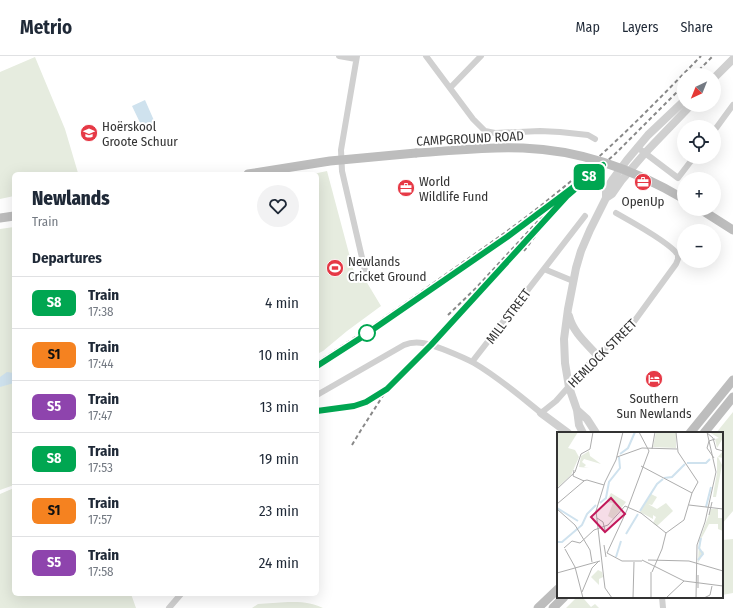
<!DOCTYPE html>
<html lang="en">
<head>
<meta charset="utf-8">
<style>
  body { margin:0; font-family:"Fira Sans Condensed",sans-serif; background:#f2f2f3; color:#1f2937; height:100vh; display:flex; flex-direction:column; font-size:15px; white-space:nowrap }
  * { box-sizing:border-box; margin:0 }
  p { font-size:13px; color:#747a83 }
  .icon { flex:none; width:22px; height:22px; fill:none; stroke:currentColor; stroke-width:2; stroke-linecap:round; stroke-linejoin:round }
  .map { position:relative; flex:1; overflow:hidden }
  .side { position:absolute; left:12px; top:116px; width:307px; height:424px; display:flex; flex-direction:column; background:#fff; border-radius:6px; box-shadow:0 4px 16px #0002 }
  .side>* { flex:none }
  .badge { padding:0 8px; border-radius:6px; font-size:14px; line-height:26px }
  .needle { width:26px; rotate:223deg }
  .buttons { position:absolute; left:677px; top:12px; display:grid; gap:8px }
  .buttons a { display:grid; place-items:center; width:44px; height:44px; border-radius:50%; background:#fff; box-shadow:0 4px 16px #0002; font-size:20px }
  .map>.badge { position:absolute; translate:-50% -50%; box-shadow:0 0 0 2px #fff }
  h2 { padding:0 20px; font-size:15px; line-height:36px }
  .round { display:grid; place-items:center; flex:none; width:42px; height:42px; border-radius:21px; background:#f2f2f3 }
  .head { display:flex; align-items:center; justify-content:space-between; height:68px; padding:0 20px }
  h1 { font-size:19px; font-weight:800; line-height:30px }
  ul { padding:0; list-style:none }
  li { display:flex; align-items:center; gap:12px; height:52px; padding:0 20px; border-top:1px solid #e0e1e3 }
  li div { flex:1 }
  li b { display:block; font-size:15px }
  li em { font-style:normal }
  li .badge { min-width:44px; font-weight:700; text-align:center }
  header { display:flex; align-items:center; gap:24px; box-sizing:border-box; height:56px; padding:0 20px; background:#fff; border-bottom:1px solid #e0e1e3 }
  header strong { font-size:19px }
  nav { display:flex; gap:22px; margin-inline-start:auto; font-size:14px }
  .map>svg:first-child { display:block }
  .green { fill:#e6ecdf }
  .water { fill:#cfe2ee }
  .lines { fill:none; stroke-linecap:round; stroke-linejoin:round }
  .minor { stroke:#d0d0d0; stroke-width:6 }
  .tertiary { stroke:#d0d0d0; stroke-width:8 }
  .secondary { stroke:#bdbdbd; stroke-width:9 }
  .rail { stroke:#888; stroke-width:2; stroke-dasharray:4 3; stroke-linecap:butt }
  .secondary-bridge { stroke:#bdbdbd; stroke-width:9 }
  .line-casing { stroke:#fff; stroke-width:9 }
  .line { stroke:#00a651; stroke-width:6 }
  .stop-dot { fill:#fff; stroke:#00a651; stroke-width:2 }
  .labels { text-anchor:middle; stroke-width:4; stroke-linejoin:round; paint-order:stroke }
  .poi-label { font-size:13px; fill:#333; stroke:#fff; text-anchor:start }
  .street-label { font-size:13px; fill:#333; stroke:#fff }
  .inset-river { fill:none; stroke:#cfe2ee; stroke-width:2 }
  .inset-road { fill:none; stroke:#adadad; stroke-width:1 }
  .view { fill:#c2185b; fill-opacity:0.15; stroke:#c2185b; stroke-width:2 }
  .inset-edge { fill:none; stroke:#333; stroke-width:2 }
</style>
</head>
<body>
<header>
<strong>Metrio</strong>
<nav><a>Map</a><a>Layers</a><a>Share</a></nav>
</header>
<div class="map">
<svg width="733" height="552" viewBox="0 0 733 552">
  <rect width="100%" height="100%" fill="#fff"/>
  <path class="green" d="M35 1 65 73 78 117 14 118V140L0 143V16Z
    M327 115 355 220H363L381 250 347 275 323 295 317 298V118H313Z
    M14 171V429L0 434V173Z
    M733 356V455L722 468V377H716Z
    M14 432V538H131L136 552H0V438Z
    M733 483V537L722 539V484Z
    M575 543H584L591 551 595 548 599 552H566Z
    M288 546C301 546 310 546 323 552H252L258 548Z"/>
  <path class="water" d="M145 44 156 69 144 75 132 50Z
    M7 316 14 317V327L0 331V321Z"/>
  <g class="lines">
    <path class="minor" d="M339 0 356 3
      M357 0 341 94 342 115 366 219
      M426 0 473 63 485 75 495 77 540 75 560 76 588 79 595 83
      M450 32 481 0
      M714 75 733 49
      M637 91 678 122 694 101
      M544 213 573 225
      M472 306 585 160
      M317 339 404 289C418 283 432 289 445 294 455 298 465 302 474 307 498 321 519 339 541 357L556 345 597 299 626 276 633 267 676 208 678 203V199C671 187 630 165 616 157
      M662 541 663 552
      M169 552 181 538"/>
    <path class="tertiary" d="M714 22 733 3
      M606 142 612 138 621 125 645 97 691 49
      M569 260C573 276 586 287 597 299
      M577 354 587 363 596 377
      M541 357 568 377
      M583 377 579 369 577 354 569 331 565 307 564 283 568 253 576 212 581 195 590 174 606 142V134L613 123 627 104 648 79 684 45"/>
    <path class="secondary" d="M248 118 330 105 416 97
      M700 153 733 174
      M0 162 14 160
      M690 377 733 324
      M704 377 733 341
      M538 552 558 533
      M553 552 564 541"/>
    <path class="rail" d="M694 19 713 0
      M524 195 550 160
      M448 259 476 232 538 165 614 99 684 29
      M317 306C360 279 401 250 442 221 480 194 518 169 554 139 607 97 654 48 701 0
      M317 355 354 350 365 346 387 333 431 289 524 188
      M352 389 361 374 386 335"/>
    <path class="secondary-bridge" d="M416 97C452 95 487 90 523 92 580 94 635 114 684 143"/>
  </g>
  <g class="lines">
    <defs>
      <path id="line" d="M317 310 359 283 507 181 603 109 567 140 431 289 387 333 366 346 354 350 317 355"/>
    </defs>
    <use href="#line" class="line-casing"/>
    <use href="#line" class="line"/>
  </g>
  <defs>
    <symbol id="school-disc" viewBox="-11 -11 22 22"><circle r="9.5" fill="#e63946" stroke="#fff"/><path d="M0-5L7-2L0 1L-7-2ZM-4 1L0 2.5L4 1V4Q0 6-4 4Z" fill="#fff"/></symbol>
    <symbol id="office-disc" viewBox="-11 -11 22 22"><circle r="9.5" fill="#e63946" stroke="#fff"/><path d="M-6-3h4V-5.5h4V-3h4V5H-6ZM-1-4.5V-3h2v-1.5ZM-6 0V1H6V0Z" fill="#fff"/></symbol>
    <symbol id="stadium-disc" viewBox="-11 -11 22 22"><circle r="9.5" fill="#e63946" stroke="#fff"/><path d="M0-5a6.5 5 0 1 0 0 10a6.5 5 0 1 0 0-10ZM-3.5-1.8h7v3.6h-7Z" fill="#fff"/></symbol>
    <symbol id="hotel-disc" viewBox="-11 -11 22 22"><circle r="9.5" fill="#e63946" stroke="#fff"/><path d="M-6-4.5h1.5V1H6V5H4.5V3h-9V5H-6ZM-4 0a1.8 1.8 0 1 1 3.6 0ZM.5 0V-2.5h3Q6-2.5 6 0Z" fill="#fff"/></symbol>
  </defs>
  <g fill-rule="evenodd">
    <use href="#school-disc" x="79" y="67" width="20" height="20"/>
    <use href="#office-disc" x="633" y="116" width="20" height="20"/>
    <use href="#office-disc" x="396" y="122" width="20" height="20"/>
    <use href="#stadium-disc" x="325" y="202" width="20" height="20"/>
    <use href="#hotel-disc" x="644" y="313" width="20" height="20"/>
  </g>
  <circle class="stop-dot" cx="367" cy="277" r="8"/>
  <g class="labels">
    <g class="poi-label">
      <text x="102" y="75">Hoërskool<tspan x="102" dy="15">Groote Schuur</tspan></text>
      <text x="419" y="130">World<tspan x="419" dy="15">Wildlife Fund</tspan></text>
      <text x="643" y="150" text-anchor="middle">OpenUp</text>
      <text x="348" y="210">Newlands<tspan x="348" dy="15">Cricket Ground</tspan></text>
      <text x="654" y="347" text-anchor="middle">Southern<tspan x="654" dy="15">Sun Newlands</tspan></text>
    </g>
    <g class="street-label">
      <text transform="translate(470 82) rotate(-3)" y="5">CAMPGROUND ROAD</text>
      <text transform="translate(508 260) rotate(-53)" y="5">MILL STREET</text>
      <text transform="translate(602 297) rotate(-45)" y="5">HEMLOCK STREET</text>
    </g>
  </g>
  <g transform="translate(557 376)">
    <rect width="166" height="166" fill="#fff"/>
    <path d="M0 0H21L11 16 18 18 22 25 14 43 0 56ZM99 0H119V16L96 15ZM152 0H165L166 6 160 16 158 7 162 6ZM32 19 33 24 44 32 27 27 25 30 29 33 27 35 32 36 22 35 24 24ZM166 19V26L161 25 165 33 159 65H156L155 73 157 57 160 41V26ZM54 61 69 70 56 87 51 84 56 71 49 70ZM94 62 100 65 95 73 91 72 100 77 109 71 116 79 100 94 96 91 99 85 96 83V87L83 80ZM154 77H161V86H166V99L161 97V92H152L144 107 143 118 147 120 141 131 142 109ZM41 138 45 140 46 145 42 147V153L34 145Z" fill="#e6ecdf"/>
    <path class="inset-river" d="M63 22 71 16 78 0M130 31H149L153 27M107 46 115 45 128 32M43 71 49 66 52 50 63 36 62 25M149 75 154 55M0 76 21 89M83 79 100 52 106 47M69 102 81 82M0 110H5L25 93 30 82 39 73M59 125 64 109M141 128 146 122 142 116 144 106"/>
    <path class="inset-road" d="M82 0 92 19 70 78 50 121 65 129H85M149 0 156 6 159 17 166 19M95 17 98 0M60 25 85 16 120 17M157 26 150 16 152 9 158 7M84 34 135 61M17 38 16 44 27 49M26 49 30 48 47 53M0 57 18 40 24 22 33 17 36 0M0 72 27 49M132 73 166 77M0 77 18 93M152 83 155 70M40 86 46 90 48 98M18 93 33 118M37 98 51 93 68 74 84 81 109 101M47 113 49 125M7 116 15 109 23 111 37 98M8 117 18 135 26 166M33 118 35 130M85 128 127 149 166 154M91 128 132 129 166 139M95 140 105 117 109 101 127 88 135 61 141 50 121 20 119 0M0 141 43 129M47 148 39 79 48 50 59 28 66 0M47 148 48 156 55 166M141 156V143M25 160 35 136 42 129M76 166 77 130M94 166V140M109 166 127 149M139 166 140 113 148 90 159 40 150 0M147 166 153 163 155 154"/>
    <path class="view" d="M54 66 68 82 48 100 34 85Z"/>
    <rect width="166" height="166" class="inset-edge"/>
  </g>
</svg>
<div class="buttons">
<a><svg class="needle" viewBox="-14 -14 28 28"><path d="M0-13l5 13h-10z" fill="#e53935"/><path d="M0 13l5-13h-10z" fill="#747a83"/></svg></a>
<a><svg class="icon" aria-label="locate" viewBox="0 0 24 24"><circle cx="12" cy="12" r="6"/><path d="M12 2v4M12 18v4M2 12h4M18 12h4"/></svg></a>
<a>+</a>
<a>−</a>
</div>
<b class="badge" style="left:589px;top:121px;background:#00a651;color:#fff">S8</b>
<section class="side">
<div class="head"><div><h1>Newlands</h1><p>Train</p></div><a class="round"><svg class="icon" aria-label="heart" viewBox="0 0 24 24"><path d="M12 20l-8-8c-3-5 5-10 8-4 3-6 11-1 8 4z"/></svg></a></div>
<h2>Departures</h2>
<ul>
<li><span class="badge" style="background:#00a651;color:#fff">S8</span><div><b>Train</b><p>17:38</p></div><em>4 min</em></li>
<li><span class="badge" style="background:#f58220;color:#111">S1</span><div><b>Train</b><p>17:44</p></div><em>10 min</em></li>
<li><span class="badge" style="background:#8e44ad;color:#fff">S5</span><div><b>Train</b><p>17:47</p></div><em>13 min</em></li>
<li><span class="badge" style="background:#00a651;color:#fff">S8</span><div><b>Train</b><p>17:53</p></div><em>19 min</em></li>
<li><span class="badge" style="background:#f58220;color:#111">S1</span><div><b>Train</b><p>17:57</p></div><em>23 min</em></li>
<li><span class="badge" style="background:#8e44ad;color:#fff">S5</span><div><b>Train</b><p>17:58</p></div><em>24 min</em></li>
</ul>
</section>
</div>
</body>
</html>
